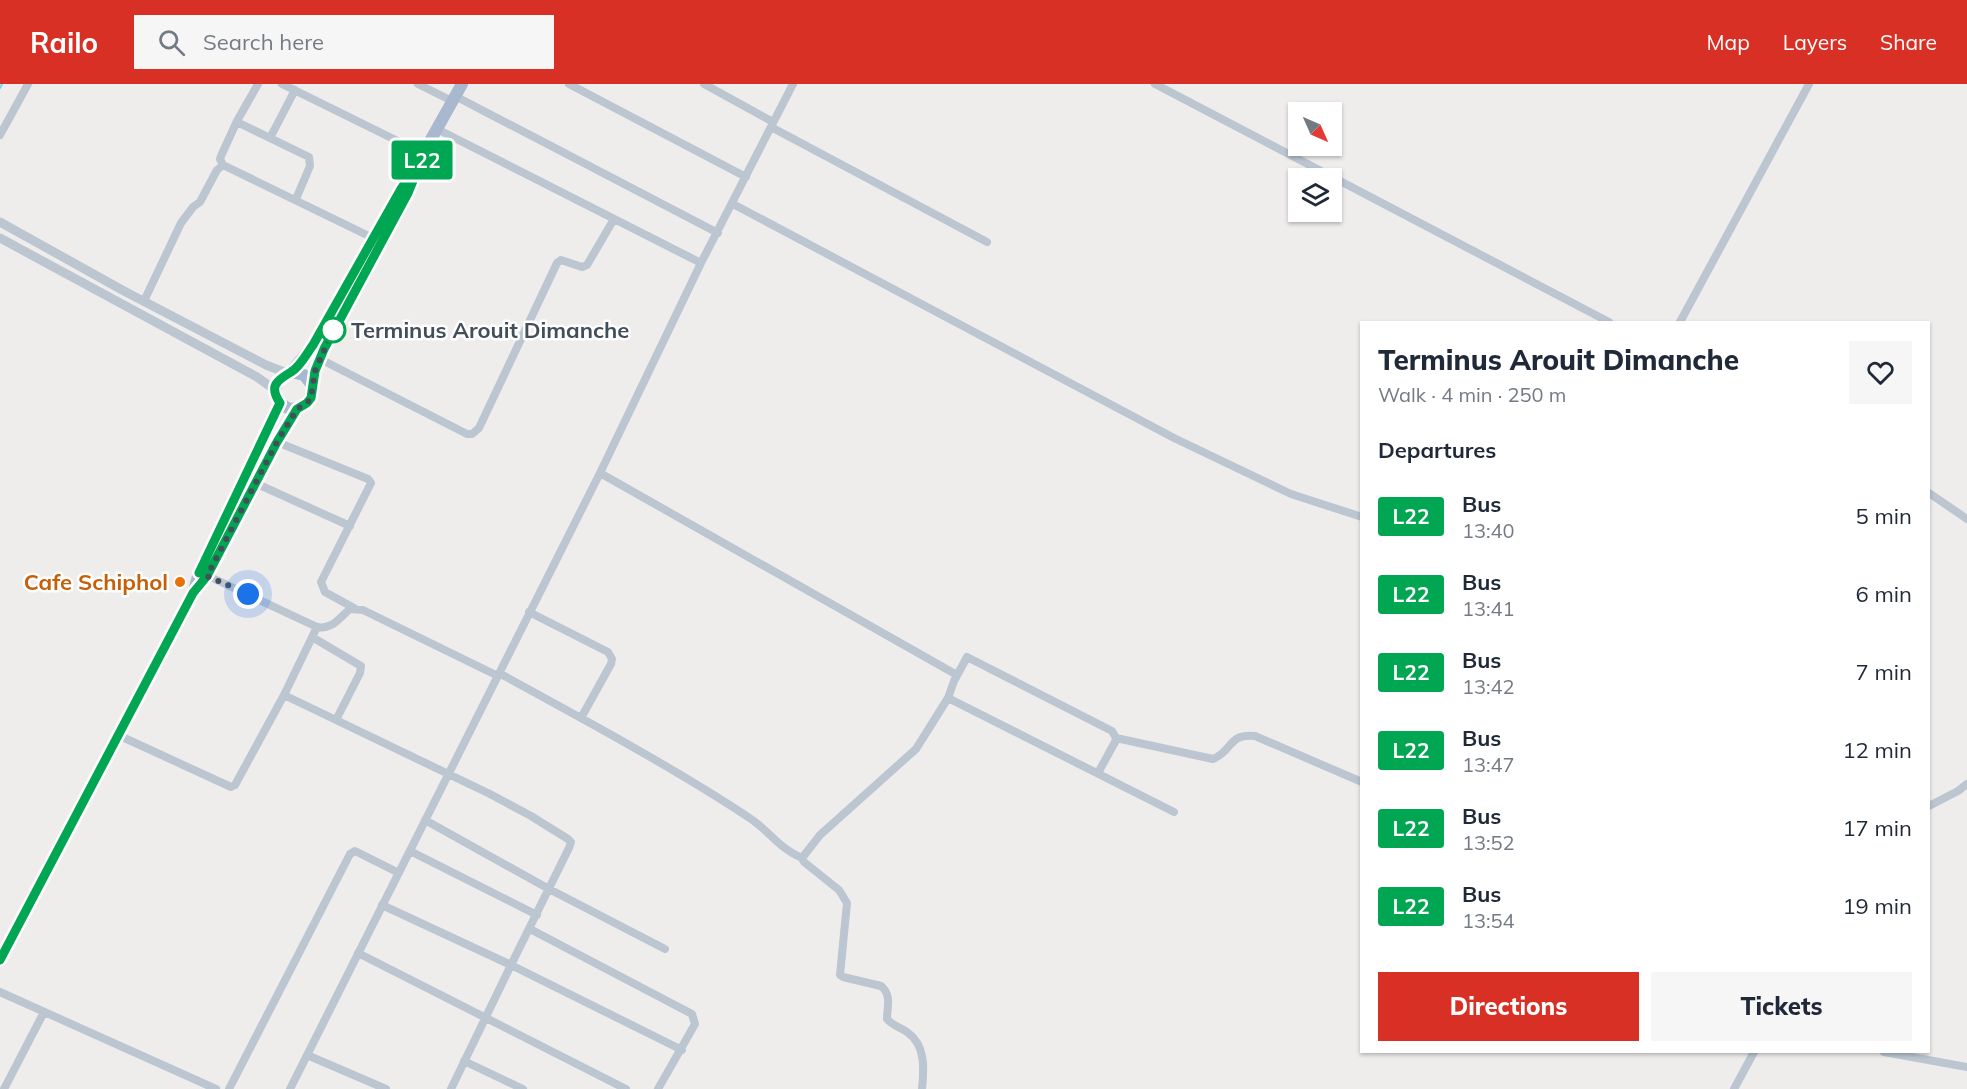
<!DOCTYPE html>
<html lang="en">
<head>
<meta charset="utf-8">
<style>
  body { margin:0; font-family:Mulish,sans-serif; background:#f6f6f7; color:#1f2937; height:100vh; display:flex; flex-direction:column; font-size:22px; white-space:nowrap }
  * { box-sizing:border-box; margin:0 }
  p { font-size:20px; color:#747a83 }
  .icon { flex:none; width:33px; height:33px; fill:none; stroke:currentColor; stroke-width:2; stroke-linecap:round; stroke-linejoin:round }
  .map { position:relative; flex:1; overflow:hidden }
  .details { position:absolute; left:1360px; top:237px; width:570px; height:732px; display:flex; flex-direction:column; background:#fff; border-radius:0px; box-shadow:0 2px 4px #0004 }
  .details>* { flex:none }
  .badge { padding:0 12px; border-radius:4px; font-size:21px; line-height:39px }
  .needle { width:39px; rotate:135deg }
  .fabs { position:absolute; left:1288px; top:18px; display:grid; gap:12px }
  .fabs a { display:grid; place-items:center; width:54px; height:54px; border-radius:0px; background:#fff; box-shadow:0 2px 4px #0004; font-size:30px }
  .you { position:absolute; width:30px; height:30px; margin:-15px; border:4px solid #fff; border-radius:50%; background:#1a73e8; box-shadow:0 0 0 9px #1a73e833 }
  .map>.badge { position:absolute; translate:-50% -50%; box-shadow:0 0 0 3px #fff }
  h2 { padding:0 18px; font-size:22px; line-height:54px }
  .round { display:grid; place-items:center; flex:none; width:63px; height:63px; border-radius:0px; background:#f6f6f7 }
  .summary { display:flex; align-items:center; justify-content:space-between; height:102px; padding:0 18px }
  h1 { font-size:28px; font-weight:800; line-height:45px }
  .cta { display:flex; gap:12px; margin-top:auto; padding:12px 18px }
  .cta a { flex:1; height:69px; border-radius:0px; background:#d93025; color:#fff; font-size:24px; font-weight:800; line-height:69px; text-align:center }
  .cta a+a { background:#f6f6f7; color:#1f2937 }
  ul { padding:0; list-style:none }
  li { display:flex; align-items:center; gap:18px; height:78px; padding:0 18px }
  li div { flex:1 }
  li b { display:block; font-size:22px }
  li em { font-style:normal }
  li .badge { min-width:66px; font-weight:700; text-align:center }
  header { display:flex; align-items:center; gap:36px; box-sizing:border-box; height:84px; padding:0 30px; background:#d93025; color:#fff }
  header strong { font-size:28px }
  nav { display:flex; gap:33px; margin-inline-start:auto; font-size:21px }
  .search { width:420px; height:54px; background:#f6f6f7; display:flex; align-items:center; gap:15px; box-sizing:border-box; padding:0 21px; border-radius:0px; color:#747a83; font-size:22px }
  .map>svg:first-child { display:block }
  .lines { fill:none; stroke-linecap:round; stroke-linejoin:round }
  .stream { stroke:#7cd5f5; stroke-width:2 }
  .minor { stroke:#bbc6d1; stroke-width:8 }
  .tertiary { stroke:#bbc6d1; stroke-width:9 }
  .primary { stroke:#a8b9cf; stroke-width:12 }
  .line-casing { stroke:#fff; stroke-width:14 }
  .line { stroke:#00a651; stroke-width:9 }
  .walk { stroke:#434e5b; stroke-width:6; stroke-dasharray:0 10.8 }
  .stop-dot { fill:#fff; stroke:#00a651; stroke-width:3 }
  .food-dot { fill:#e8710a; stroke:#fff; stroke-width:2 }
  .labels { text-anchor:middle; stroke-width:5; stroke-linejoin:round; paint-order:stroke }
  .stop-label { font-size:22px; font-weight:bold; fill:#434e5b; stroke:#fff; text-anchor:start }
  .food-label { font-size:22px; font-weight:bold; fill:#c56008; stroke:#fff; text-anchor:end }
</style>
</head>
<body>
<header>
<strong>Railo</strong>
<div class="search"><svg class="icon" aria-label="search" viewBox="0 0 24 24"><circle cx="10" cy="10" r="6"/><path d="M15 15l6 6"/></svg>Search here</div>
<nav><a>Map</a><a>Layers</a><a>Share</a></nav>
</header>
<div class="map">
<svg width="1967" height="1005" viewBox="0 0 1967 1005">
  <rect width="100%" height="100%" fill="#efecec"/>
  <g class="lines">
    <path class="stream" d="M0 4 2 0"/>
    <path class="minor" d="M258 0 237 37 221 72 220 75 223 81 373 154
      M282 0 424 70
      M418 0 452 17
      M569 0 746 93
      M704 0 773 38
      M1155 0 1609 238
      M455 12 718 149
      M237 38 309 73 310 82 296 115
      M771 43 987 158
      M437 45 701 179
      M0 51 28 0
      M270 54 295 6
      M733 120 1174 354 1291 410 1362 433
      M144 217 181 139 193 123 200 118 217 86 223 81
      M1680 238 1809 0
      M320 275 467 350H472L479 344 557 179 561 176 582 183 587 181 614 135
      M277 358 368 395 371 399 321 498 325 508 354 524
      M600 389 957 591
      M255 399 350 442
      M1929 409 1967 435
      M206 491 317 543 284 611 490 710 531 732 568 755 571 758 569 764 511 881 682 966
      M317 543C332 546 339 534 350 525L363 526 498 592
      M312 553 361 582 360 589 336 636
      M499 589 581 634 611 580 612 575 608 568 529 528
      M581 634C639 666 696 698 751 735 769 747 781 766 802 774
      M118 651 231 703 235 701 284 611
      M1116 654 1213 675C1233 667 1228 649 1255 652L1362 698
      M1098 689 1115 658 1116 654 1112 647 967 573 954 597 948 614 1174 728
      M1929 722 1958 707 1967 700
      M425 736 549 805 665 865
      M410 767 537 831
      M382 821 511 881 451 1005
      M530 845 692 930 695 940 658 1005
      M358 869 626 1005
      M0 908 216 1005
      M1884 968 1967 983
      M307 971 386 1005
      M464 977 523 1005
      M4 1005 44 928
      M229 1005 350 770 355 767 399 789
      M290 1005 600 389 701 179 793 0
      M922 1005C924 985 926 961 907 948 900 943 893 942 887 935 887 923 892 911 881 902L843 893 840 891 847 819 839 806 804 778 802 774 820 751 916 665 948 614
      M1734 1005 1754 968"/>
    <path class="tertiary" d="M0 138 124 207 266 281 287 289
      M0 154 257 293 271 303 276 310"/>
    <path class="primary" d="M420 75 462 0
      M291 288 313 261 409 92
      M312 301 304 291 291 288 279 295C272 308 277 320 290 325 315 324 310 306 315 289 317 281 321 273 324 265L408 109 424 70
      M195 503 199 489 280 319
      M0 875 193 509 207 492 277 358 297 325"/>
  </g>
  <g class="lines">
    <defs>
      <path id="line" d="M0 876 193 509 207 492 277 358 297 325 307 319 311 314 315 287 324 265 408 109 424 70 401 105 313 261C307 269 300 283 291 288 278 296 268 301 280 319L199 489"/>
    </defs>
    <use href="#line" class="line-casing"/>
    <use href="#line" class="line"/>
    <path class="walk" d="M248 510 207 492 277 358 297 325 307 319 311 314 315 287 333 246"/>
  </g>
  <circle class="stop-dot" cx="333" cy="246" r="12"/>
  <circle class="food-dot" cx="180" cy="498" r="6"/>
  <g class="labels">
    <g class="stop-label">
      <text x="351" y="254">Terminus Arouit Dimanche</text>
    </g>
    <g class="food-label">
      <text x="168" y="506">Cafe Schiphol</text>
    </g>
  </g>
</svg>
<div class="fabs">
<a><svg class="needle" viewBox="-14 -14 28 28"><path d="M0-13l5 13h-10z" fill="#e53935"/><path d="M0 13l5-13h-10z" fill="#747a83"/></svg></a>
<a><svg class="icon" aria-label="layers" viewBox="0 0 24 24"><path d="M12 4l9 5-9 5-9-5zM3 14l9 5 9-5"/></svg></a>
</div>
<div class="you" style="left:248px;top:510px"></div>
<b class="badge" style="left:422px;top:76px;background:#00a651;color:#fff">L22</b>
<section class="details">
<div class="summary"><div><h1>Terminus Arouit Dimanche</h1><p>Walk · 4 min · 250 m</p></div><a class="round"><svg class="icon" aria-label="heart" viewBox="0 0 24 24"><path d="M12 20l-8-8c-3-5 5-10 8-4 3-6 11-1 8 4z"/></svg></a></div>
<h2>Departures</h2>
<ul>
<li><span class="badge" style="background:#00a651;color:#fff">L22</span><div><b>Bus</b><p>13:40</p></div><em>5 min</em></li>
<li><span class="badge" style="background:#00a651;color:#fff">L22</span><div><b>Bus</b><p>13:41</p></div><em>6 min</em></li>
<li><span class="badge" style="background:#00a651;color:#fff">L22</span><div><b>Bus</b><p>13:42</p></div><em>7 min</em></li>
<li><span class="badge" style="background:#00a651;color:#fff">L22</span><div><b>Bus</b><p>13:47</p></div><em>12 min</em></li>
<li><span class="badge" style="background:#00a651;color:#fff">L22</span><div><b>Bus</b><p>13:52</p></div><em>17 min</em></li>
<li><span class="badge" style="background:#00a651;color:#fff">L22</span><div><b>Bus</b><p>13:54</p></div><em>19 min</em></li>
</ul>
<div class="cta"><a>Directions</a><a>Tickets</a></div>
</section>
</div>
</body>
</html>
